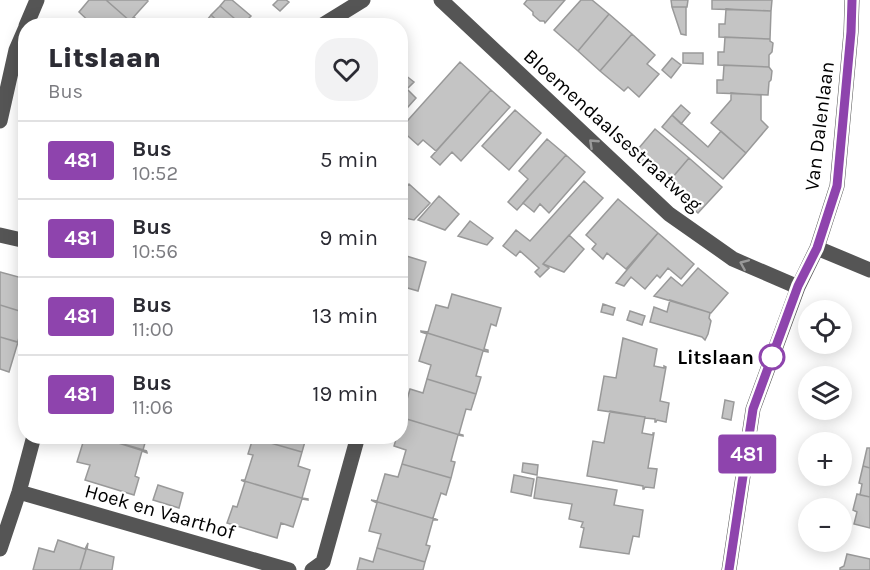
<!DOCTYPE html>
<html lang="en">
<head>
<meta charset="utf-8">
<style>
  body { margin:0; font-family:Karla,sans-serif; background:#f2f2f3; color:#2b2b33; height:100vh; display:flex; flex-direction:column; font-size:22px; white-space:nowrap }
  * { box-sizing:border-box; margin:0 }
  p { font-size:20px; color:#7c7c81 }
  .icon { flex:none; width:33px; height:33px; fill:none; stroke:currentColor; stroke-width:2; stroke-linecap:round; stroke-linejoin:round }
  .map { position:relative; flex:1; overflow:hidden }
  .sheet { position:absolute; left:18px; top:18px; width:390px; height:426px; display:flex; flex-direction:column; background:#fff; border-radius:24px; box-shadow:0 3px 15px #0003 }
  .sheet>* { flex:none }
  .badge { padding:0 12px; border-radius:4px; font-size:21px; line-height:39px }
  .tools { position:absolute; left:798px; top:300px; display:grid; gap:12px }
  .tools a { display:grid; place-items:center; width:54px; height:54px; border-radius:50%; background:#fff; box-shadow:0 3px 15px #0003; font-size:30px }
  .map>.badge { position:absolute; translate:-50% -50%; box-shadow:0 0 0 3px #fff }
  .round { display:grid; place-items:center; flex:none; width:63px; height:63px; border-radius:24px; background:#f2f2f3 }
  .head { display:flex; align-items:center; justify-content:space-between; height:102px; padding:0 30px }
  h1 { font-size:28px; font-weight:800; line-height:45px }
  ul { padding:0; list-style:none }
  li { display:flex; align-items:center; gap:18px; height:78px; padding:0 30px; border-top:2px solid #e1e1e2 }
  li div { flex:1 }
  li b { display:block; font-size:22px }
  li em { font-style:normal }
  li .badge { min-width:66px; font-weight:700; text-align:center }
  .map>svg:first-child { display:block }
  .building { fill:#c4c4c4; stroke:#999; stroke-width:1.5 }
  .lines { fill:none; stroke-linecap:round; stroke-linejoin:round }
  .minor { stroke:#555; stroke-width:15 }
  .oneway { stroke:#999 }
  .line-casing { stroke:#fff; stroke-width:14 }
  .line { stroke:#8e44ad; stroke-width:9 }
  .stop-dot { fill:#fff; stroke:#8e44ad; stroke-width:3 }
  .labels { text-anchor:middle; stroke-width:4.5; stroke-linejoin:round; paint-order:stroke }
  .street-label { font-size:20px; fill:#000; stroke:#fff }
  .stop-label { font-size:20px; font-weight:bold; fill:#000; stroke:#fff; text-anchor:end }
</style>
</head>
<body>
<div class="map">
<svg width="870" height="570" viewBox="0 0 870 570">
  <rect width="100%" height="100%" fill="#fff"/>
  <path class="building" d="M89 0H106L130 21 134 17 142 25 94 26 79 12Z
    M106 0H147L148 1 130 21Z
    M225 0H232L251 16 242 25 220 6Z
    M278 0H286L289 2 280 11 273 5Z
    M527 0H565L545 23 544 21H540L533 15V12L524 4Z
    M581 0H592L609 14 578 51 554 30Z
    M671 0H688L687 7H672Z
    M712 0H772L771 11 712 9Z
    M220 6 242 25 223 26 211 15Z
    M672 7H686V35L681 34Z
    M726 9 771 11 770 39 719 37V24H725Z
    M609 14 632 34 600 71 578 51Z
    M211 15 223 26 203 25Z
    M632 34 655 55 647 64 659 74 639 97 628 87 624 91 600 71Z
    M725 37 770 39V41L773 43 772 52 769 55V67L718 65V52H724Z
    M683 53H703V64L683 63Z
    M672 58 681 65 671 78 662 70Z
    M460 62 491 90 436 151 423 140 418 145 400 129Z
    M724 65 769 67 772 71 771 80 769 82 768 95 717 93V80H723Z
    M400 71 414 82 407 89 416 98 400 116Z
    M491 90 510 107 461 161 452 152 440 165 431 157Z
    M731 93 761 95V120L768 127 746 153 711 123 731 100Z
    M681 105 690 113 681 124 672 115Z
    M515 110 541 133 509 170 482 146Z
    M672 115 708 147 721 131 746 153 723 179 662 127Z
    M655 129 689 158 666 185 633 155Z
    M547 139 566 155 517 210 508 202 528 179 519 171Z
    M566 155 585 172 549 213 540 204 534 212 523 203Z
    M689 158 722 187 698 213 666 185Z
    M584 181 603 198 543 264 549 268 540 277 535 272 539 268 520 251 516 256 503 246 516 230 530 241Z
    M409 184 430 203 414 220 400 217V194Z
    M439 196 459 214 445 230 418 220Z
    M618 199 658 233 626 269 607 253 603 259 592 249 596 244 586 235Z
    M470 221 493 238 487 245 458 236Z
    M658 233 694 264 681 279 668 268 660 278 657 275 645 289 631 277 624 286 616 283Z
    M569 235 584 249 564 272 543 264Z
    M400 254 426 262 418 291 404 287 400 297Z
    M698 268 728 293 711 313 654 296 671 277 682 286Z
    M0 272 26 279V313L0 305Z
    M452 294 501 308 496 326 491 324 484 349 488 350V352L421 331 428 332 436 305 448 308Z
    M670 300 711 313H710L709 318 711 321 708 334 705 340 702 337 650 322 654 307 667 312Z
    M603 304 615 308 613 315 601 312Z
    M0 305 26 313 18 341H20V343L0 337Z
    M630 311 645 316 642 325 627 320Z
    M421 331 488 352 483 351 476 376 481 377 476 394 427 379 431 365 419 361 427 334 421 332Z
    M0 337 18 342 9 372 0 369Z
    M623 338 657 349 654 366 664 368V366L666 367 660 401 669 403 666 422 657 420 656 422H655V419L645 418V417L598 410 604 376 616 378Z
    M427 379 476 394 471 410 466 409 459 434 463 435V436L400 417H402L410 389 423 393Z
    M725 400 734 402 731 420 722 418Z
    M610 411 645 417 642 433 653 435V433H654L648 468 657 469 654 488 645 487 644 489H643V486L587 476 593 441 604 443Z
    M400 417 463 436 458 435 451 461 455 462 451 478 402 464 406 450 394 446 397 436H400L402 418Z
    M85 436H96L147 452V453L142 451 135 476 139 478 134 495 85 480 90 465 77 462Z
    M96 436H147L143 450 147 451Z
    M253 436H320L319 442 306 438 302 452 253 438Z
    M253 438 302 452 298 466 310 470 302 498 308 499V500L241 480H245L253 455 248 454Z
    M867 448H870V468L863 466Z
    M523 463 538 465 537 475 522 472Z
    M402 464 451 478 446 495 441 493 433 518 438 520 371 500 377 501 385 474 398 477Z
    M863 466 870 468V497L860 495 862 484 859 483Z
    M514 475 534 479 531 496 511 492Z
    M537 477 617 490 614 505 643 510 639 537 633 536 629 554 580 547 584 528 581 527 583 522 569 519 572 504 534 498Z
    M241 480 308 500 302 499 293 527 281 523 277 538 227 523 233 506 237 507 245 482Z
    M158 485 183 493 179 508 153 500Z
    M857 494 870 497V528L854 524 857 512 853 510Z
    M371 500 438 520H433L426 545 430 546 425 562 377 548 381 534 369 531 377 503Z
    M58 540 85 549 88 543 80 570H33L39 548 54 552Z
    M88 543 87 549 114 557 112 570H80Z
    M377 548 425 562 423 570H357L360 558 373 562Z
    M847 554 870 559V570H840V568L844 566Z"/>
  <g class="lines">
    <path class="minor" d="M441 0 669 214 733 259 798 287
      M26 26 37 0
      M321 26 363 0
      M0 121 16 50 26 27
      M0 235 26 241
      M817 248 870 270
      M19 492 289 570
      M0 549 19 492 34 436
      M312 570 323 562 358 436
      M729 570 753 409 798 287 817 248 837 186 851 32 852 0"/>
  </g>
  <defs><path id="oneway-chevron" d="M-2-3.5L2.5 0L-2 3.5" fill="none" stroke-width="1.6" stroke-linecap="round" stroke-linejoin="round" transform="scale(1.5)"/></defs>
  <g class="oneway">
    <use href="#oneway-chevron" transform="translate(593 143) rotate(-137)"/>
    <use href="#oneway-chevron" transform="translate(744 264) rotate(-157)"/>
  </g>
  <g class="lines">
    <defs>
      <path id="line" d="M729 570 753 409 798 286 817 248 837 186 851 32 852 0"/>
    </defs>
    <use href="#line" class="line-casing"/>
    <use href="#line" class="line"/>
  </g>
  <circle class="stop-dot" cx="772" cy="357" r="12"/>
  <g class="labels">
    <g class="street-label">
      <text transform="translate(819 126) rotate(-83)" y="7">Van Dalenlaan</text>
      <text transform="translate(613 130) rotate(42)" y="7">Bloemendaalsestraatweg</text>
      <text transform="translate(160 511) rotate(16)" y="7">Hoek en Vaarthof</text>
    </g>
    <g class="stop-label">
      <text x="754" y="364">Litslaan</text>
    </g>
  </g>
</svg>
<div class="tools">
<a><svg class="icon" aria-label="locate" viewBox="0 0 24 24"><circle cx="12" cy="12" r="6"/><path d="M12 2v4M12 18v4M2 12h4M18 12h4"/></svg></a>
<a><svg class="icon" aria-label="layers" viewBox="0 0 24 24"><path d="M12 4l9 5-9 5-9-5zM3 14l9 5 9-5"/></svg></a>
<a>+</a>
<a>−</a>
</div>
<b class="badge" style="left:747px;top:454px;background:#8e44ad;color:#fff">481</b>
<section class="sheet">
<div class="head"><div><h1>Litslaan</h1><p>Bus</p></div><a class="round"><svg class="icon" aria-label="heart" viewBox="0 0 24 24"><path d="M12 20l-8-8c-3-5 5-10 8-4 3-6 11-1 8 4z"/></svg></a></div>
<ul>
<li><span class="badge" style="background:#8e44ad;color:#fff">481</span><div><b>Bus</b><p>10:52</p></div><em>5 min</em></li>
<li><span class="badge" style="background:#8e44ad;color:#fff">481</span><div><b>Bus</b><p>10:56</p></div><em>9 min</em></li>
<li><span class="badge" style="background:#8e44ad;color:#fff">481</span><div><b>Bus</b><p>11:00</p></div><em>13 min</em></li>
<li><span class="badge" style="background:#8e44ad;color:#fff">481</span><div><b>Bus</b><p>11:06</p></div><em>19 min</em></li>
</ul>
</section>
</div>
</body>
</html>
